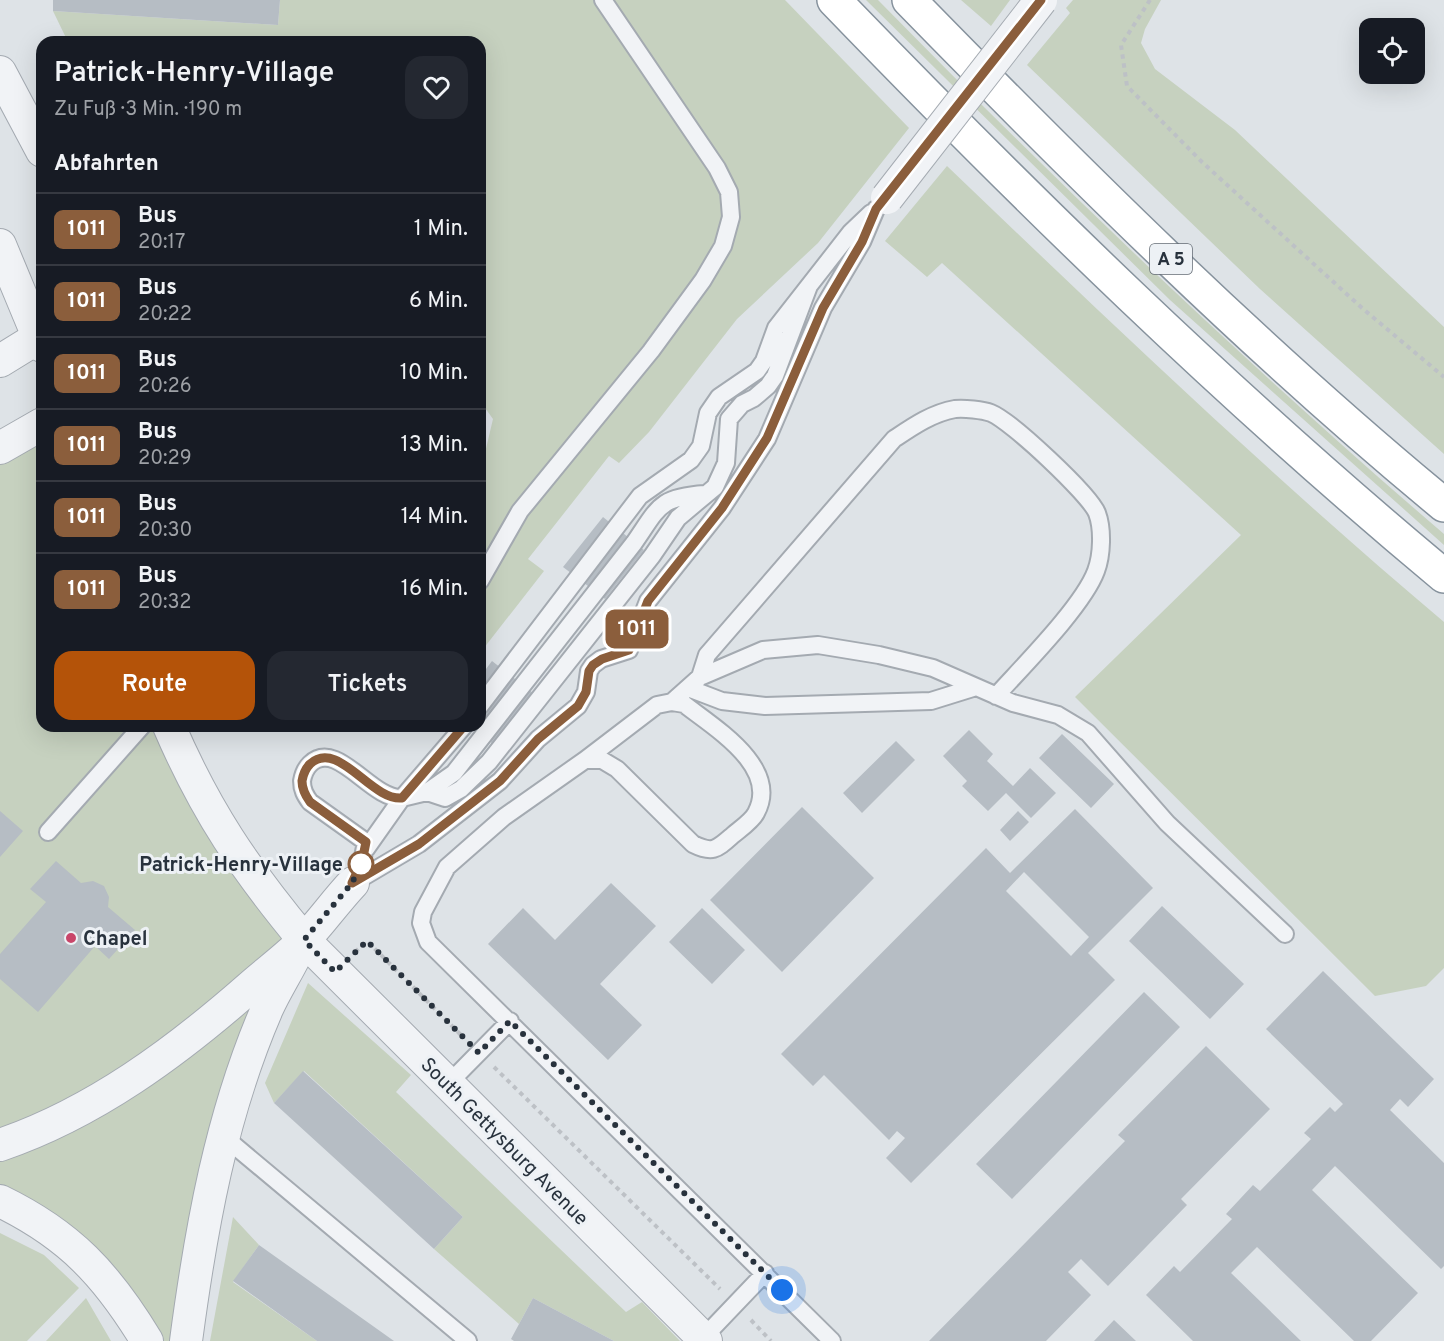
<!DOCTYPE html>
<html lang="de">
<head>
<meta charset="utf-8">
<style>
  body { margin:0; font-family:Overpass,sans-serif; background:#242831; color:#f1f3f6; height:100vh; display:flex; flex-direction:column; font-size:22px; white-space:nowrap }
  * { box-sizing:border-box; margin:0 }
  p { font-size:20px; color:#9ea1a6 }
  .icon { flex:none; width:33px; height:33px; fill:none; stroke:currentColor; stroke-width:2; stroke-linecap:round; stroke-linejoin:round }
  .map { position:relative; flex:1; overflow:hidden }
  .sheet { position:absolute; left:36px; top:36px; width:450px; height:696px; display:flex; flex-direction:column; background:#171b24; border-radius:18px; box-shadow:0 6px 24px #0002 }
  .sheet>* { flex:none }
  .badge { padding:0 12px; border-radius:9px; font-size:21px; line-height:39px }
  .fabs { position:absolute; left:1359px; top:18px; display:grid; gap:12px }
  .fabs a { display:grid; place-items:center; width:66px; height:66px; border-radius:12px; background:#171b24; box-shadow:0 6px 24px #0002; font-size:30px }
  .you { position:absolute; width:30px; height:30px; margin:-15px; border:4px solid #fff; border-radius:50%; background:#1a73e8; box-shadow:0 0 0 9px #1a73e833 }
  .map>.badge { position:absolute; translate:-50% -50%; box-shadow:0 0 0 3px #fff }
  h2 { padding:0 18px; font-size:22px; line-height:54px }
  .round { display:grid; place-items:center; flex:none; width:63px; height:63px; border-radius:18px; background:#242831 }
  .overview { display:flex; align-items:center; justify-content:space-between; height:102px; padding:0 18px }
  h1 { font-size:28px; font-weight:600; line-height:45px }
  .cta { display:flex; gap:12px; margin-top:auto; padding:12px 18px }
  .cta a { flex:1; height:69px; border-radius:18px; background:#b45309; color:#fff; font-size:24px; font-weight:600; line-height:69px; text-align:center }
  .cta a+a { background:#242831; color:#f1f3f6 }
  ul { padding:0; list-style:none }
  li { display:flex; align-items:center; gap:18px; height:72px; padding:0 18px; border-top:2px solid #363941 }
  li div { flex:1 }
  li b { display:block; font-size:22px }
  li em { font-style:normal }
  li .badge { min-width:66px; font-weight:700; text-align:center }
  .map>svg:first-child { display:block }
  .green { fill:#c6d1bf }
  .building { fill:#b6bdc4; fill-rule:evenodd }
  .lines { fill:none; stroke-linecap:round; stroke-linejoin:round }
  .service-casing { stroke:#a4aab1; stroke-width:20 }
  .minor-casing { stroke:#a4aab1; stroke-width:34 }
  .motorway-casing { stroke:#86929d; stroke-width:36 }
  .path { stroke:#bdc1c6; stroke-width:4; stroke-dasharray:4.5 4.5; stroke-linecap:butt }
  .service { stroke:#f1f3f6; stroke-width:16 }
  .minor { stroke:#f1f3f6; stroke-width:32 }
  .motorway { stroke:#fff; stroke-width:33 }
  .minor-bridge-casing { stroke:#a4aab1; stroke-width:34; stroke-linecap:butt }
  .minor-bridge { stroke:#f1f3f6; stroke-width:32 }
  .line-casing { stroke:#fff; stroke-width:14 }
  .line { stroke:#8b5e3c; stroke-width:9 }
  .walk { stroke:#28323d; stroke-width:6; stroke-dasharray:0 10.8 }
  .stop-dot { fill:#fff; stroke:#8b5e3c; stroke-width:3 }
  .poi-dot { fill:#c9466a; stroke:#edf1f5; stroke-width:2 }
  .labels { text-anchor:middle; stroke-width:6; stroke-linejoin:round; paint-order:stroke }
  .shield { fill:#edf1f5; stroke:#636b74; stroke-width:1.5 }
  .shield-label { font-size:18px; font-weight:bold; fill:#28323d }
  .stop-label { font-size:20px; font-weight:bold; fill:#28323d; stroke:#edf1f5; text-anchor:end }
  .poi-label { font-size:20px; font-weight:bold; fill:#28323d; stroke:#edf1f5; text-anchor:start }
  .street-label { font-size:20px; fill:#28323d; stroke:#edf1f5 }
</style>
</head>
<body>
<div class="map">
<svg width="1444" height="1341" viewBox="0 0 1444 1341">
  <rect width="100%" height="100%" fill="#dee3e7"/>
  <path class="green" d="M280 0H785L909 128 818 243 737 319 649 432 619 463 609 456 528 559 544 571 480 653V474L493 419 480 401V42H68L53 11 278 25Z
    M866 0H878C1059 185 1247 365 1444 534V545L1170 300Z
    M961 0H1010L991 26Z
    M1073 0H1161L1145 29 1141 43 1155 69 1235 130 1444 327V454L1260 289 1027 65 1070 13 1066 8Z
    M947 166C1110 322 1272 477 1444 622V968L1426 986 1375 996 1075 697 1241 535 942 263 927 277 885 241Z
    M42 424V726H169L304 940 267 1009 186 1341H147L105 1278 0 1201V448Z
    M308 983 411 1075 396 1092 626 1312 642 1302 680 1341H614L533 1298 519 1324 434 1249 463 1217 304 1071 274 1103 265 1083Z
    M233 1217 259 1245 233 1282 317 1341H210Z
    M0 1233 44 1255 79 1288 27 1341H0Z
    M86 1298 111 1341H46Z"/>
  <path class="building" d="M53 0H280L278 25 53 11Z
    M603 517 644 550 605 599 563 567Z
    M492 661 533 693 493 744 471 726H480V677Z
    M969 730 993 754 987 761 1013 786 1030 768 1056 793 1031 818 1006 793 988 811 962 786 967 781 943 756Z
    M1062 734 1114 784 1091 808 1039 758Z
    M896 741 915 760 862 813 843 793Z
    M802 807 874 878 782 972 710 900Z
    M1075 809 1153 888 1088 953 1115 980 911 1183 886 1158 905 1138 897 1131 889 1140 824 1075 813 1086 781 1054 986 848 1010 873ZM1024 872 1089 937 1071 956 1006 891Z
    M0 811 23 831 0 857Z
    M1018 811 1029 822 1010 841 1000 830Z
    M56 861 81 883 93 881 104 886 109 897 108 907 135 930 109 959 95 946 38 1012 0 979V954L46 902 30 889Z
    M611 883 656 926 600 984 642 1025 608 1060 488 944 523 908 555 940Z
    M1162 906 1244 984 1210 1019 1129 941Z
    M702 908 745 950 712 984 669 942Z
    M1323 971 1434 1079 1408 1107 1400 1099 1390 1110 1444 1163V1266L1441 1269 1335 1166 1312 1190 1418 1293 1371 1341H1354L1257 1247 1231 1273 1301 1341H1193L1146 1295 1174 1266 1180 1272 1232 1219 1226 1214 1253 1185 1260 1191 1311 1139 1304 1133 1330 1107 1335 1112 1343 1104 1266 1029Z
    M1144 992 1180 1027 1012 1199 976 1164Z
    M1206 1046 1270 1109 1181 1199 1187 1205 1108 1286 1081 1259 1068 1272 1091 1295 1046 1341H929L1125 1141 1118 1135Z
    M303 1071 463 1217 434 1249 274 1103Z
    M259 1245 394 1341H317L233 1281Z
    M533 1298 614 1341H514L511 1339Z
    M1114 1320 1136 1341H1094Z"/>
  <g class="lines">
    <defs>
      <path id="service" d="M480 581 520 511 651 351 703 280 723 246 731 217 729 192 717 168 603 0
        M700 677 707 655 894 439C912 427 932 413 955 409 964 408 983 410 991 413 1011 421 1089 494 1097 513 1103 529 1102 555 1096 571 1083 606 1023 666 996 696
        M688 688 722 701 765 706 931 701 976 687
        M672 702 700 677 763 650 818 645 879 655 933 668 1013 703 1058 715 1088 733 1167 823 1285 934
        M480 706 640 496 691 460 701 446 708 413 719 397 757 371 764 361 776 328 851 232 871 213
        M585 760 657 705 672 702 684 704C713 727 781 767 756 813 752 821 740 829 733 835 717 849 713 854 693 844L617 769 602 760H585L504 817 447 867 423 912 421 923 428 942 832 1341
        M427 792 445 798 461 789 489 762 652 556 678 518 715 487 726 463 729 419 742 404 754 398 768 386 775 376 809 286
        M48 832 142 726
        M366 849 402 798 427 792 454 773 634 543C659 507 659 497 705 494
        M353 883 419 844 500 781 538 739 578 706 586 692 589 671 593 665 601 659 629 650 648 601 722 508 767 439 823 308 862 242 876 209
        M353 883 362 862 366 842 310 802C305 795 302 790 302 781 303 775 306 768 310 764 337 738 371 800 402 798L464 726
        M448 1084 510 1021
        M223 1136 468 1341
        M703 1338 765 1273"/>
      <path id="minor" d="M0 72 42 151
        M0 245 42 346
        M0 361 39 337
        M0 448 42 424
        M169 726C206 812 245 869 304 940L706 1341
        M0 1145C94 1113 176 1052 250 987 268 971 289 956 305 939 322 921 336 901 353 883
        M0 1201C70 1235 107 1275 147 1341
        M186 1341C201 1228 221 1115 267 1009 275 991 286 974 295 956"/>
      <path id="motorway" d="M834 0C1028 201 1229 397 1444 576
        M909 0C1080 175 1255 349 1444 505"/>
    </defs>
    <use href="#service" class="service-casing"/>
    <use href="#minor" class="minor-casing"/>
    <use href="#motorway" class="motorway-casing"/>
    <path class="path" d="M1150 0 1121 45 1127 86 1202 162 1362 308 1444 377
      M355 952 367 941 463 1037
      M494 1067 720 1289
      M751 1320 771 1341"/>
    <use href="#service" class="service"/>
    <use href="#minor" class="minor"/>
    <use href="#motorway" class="motorway"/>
    <defs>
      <path id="minor-bridge" d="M887 198 1041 0"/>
    </defs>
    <use href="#minor-bridge" class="minor-bridge-casing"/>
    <use href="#minor-bridge" class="minor-bridge"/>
  </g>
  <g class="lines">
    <defs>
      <path id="line" d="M464 726 402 798C371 801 338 738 310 764 306 768 303 775 302 781 302 789 305 795 310 802L366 842 362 862 352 883 419 844 500 781 538 739 578 706 586 692 589 671 593 665 602 659 629 650 648 601 722 508 767 438 823 308 862 242 876 209 1041 0"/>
    </defs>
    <use href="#line" class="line-casing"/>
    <use href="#line" class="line"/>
    <path class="walk" d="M361 864 362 862 352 883 304 940 335 972 367 941 479 1053 510 1021 782 1290"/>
  </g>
  <circle class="stop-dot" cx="361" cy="864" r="12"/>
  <circle class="poi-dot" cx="71" cy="938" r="6"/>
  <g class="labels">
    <rect class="shield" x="1150" y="244" width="42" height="30" rx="4.5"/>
    <g class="shield-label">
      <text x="1171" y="265">A 5</text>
    </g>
    <g class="stop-label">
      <text x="343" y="871">Patrick-Henry-Village</text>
    </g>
    <g class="poi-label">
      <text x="83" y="945">Chapel</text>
    </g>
    <g class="street-label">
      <text transform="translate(505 1141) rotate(45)" y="7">South Gettysburg Avenue</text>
    </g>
  </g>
</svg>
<div class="fabs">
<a><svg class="icon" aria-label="locate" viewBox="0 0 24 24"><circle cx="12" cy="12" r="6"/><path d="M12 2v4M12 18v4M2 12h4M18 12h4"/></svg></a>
</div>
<div class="you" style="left:782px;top:1290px"></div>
<b class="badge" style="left:637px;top:629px;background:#8b5e3c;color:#fff">1011</b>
<section class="sheet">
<div class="overview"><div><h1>Patrick-Henry-Village</h1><p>Zu Fuß · 3 Min. · 190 m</p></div><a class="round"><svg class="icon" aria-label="heart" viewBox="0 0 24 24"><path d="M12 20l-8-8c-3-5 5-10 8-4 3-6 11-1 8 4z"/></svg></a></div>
<h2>Abfahrten</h2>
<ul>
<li><span class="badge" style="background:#8b5e3c;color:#fff">1011</span><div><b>Bus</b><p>20:17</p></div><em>1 Min.</em></li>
<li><span class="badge" style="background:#8b5e3c;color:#fff">1011</span><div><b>Bus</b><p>20:22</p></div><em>6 Min.</em></li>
<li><span class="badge" style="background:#8b5e3c;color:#fff">1011</span><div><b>Bus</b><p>20:26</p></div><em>10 Min.</em></li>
<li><span class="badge" style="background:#8b5e3c;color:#fff">1011</span><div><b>Bus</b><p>20:29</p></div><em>13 Min.</em></li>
<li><span class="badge" style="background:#8b5e3c;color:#fff">1011</span><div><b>Bus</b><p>20:30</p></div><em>14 Min.</em></li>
<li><span class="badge" style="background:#8b5e3c;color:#fff">1011</span><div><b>Bus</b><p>20:32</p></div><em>16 Min.</em></li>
</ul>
<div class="cta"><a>Route</a><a>Tickets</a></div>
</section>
</div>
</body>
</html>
